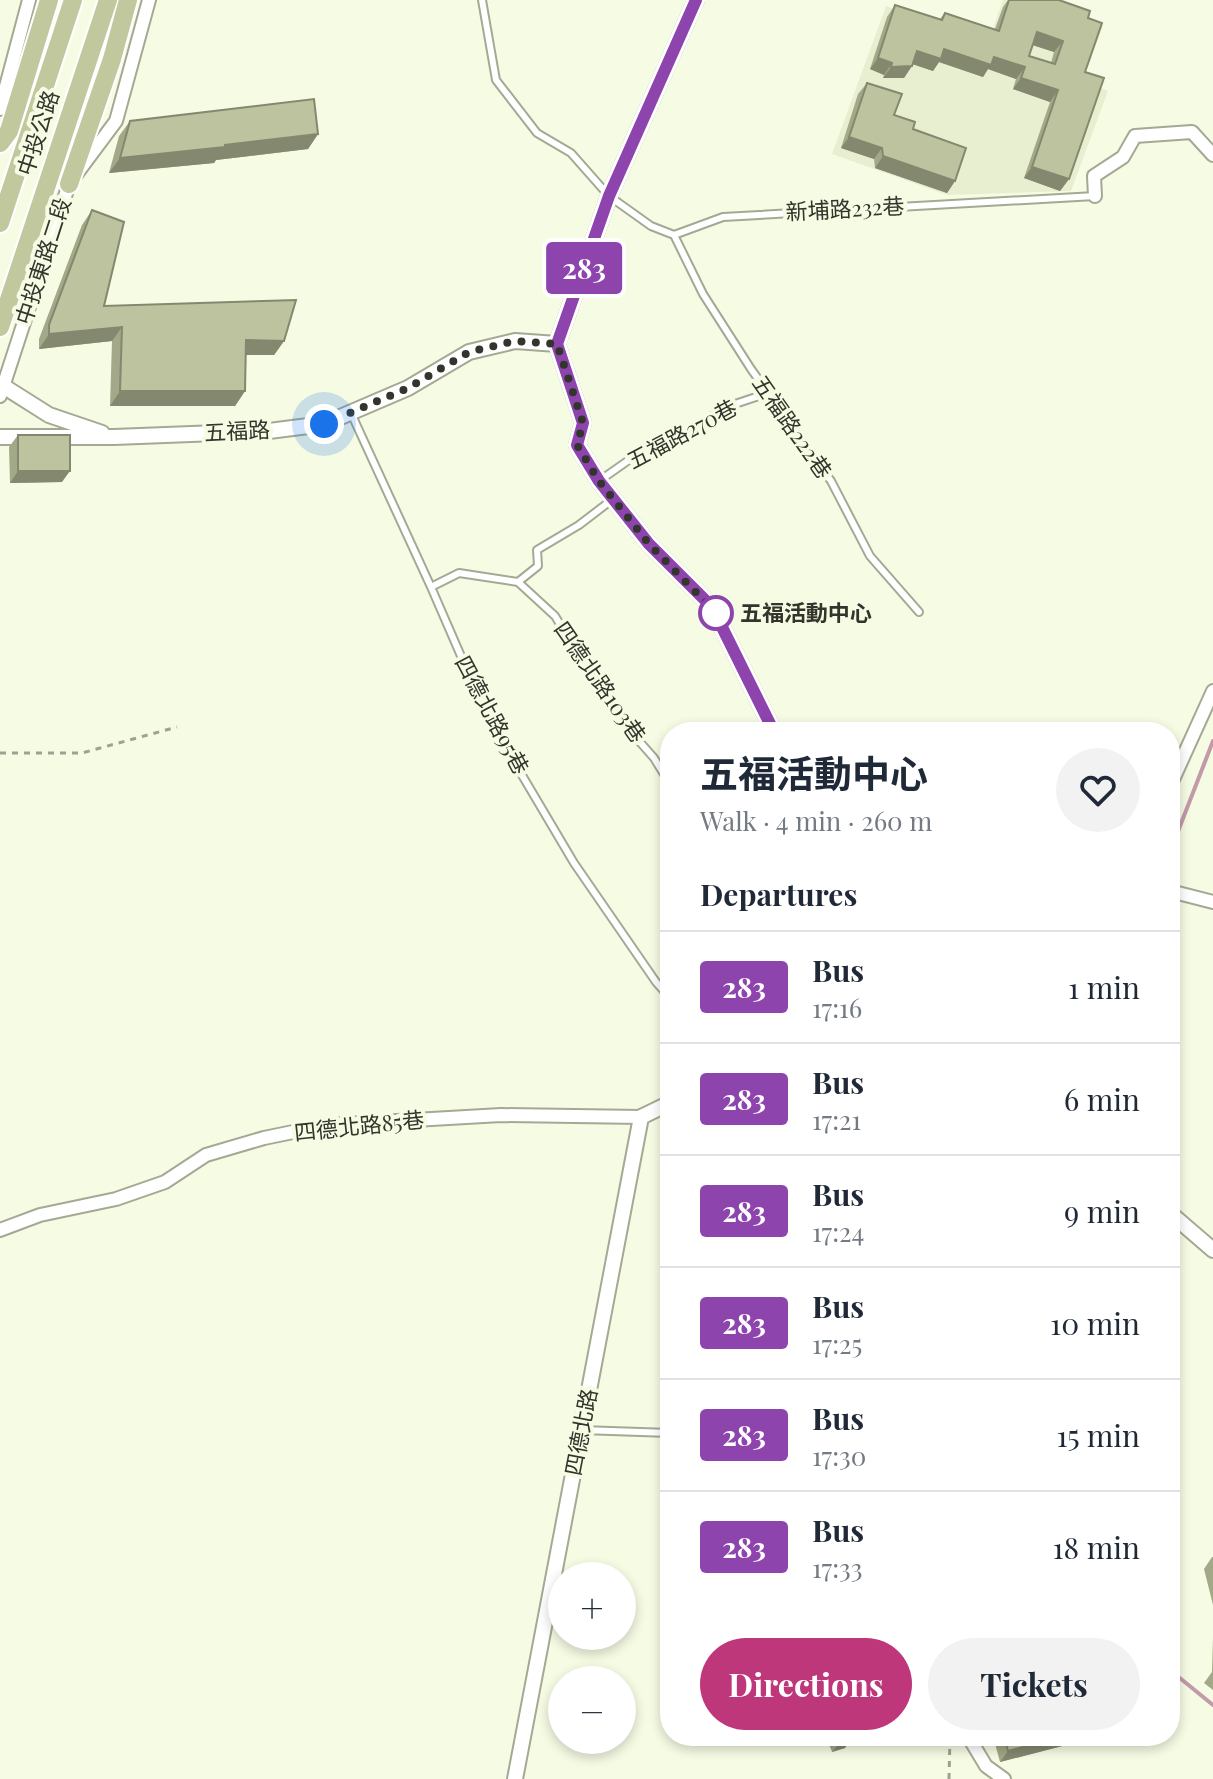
<!DOCTYPE html>
<html lang="en">
<head>
<meta charset="utf-8">
<style>
  body { margin:0; font-family:"Playfair Display","Noto Sans TC",serif; background:#f2f2f3; color:#1f2937; height:100vh; display:flex; flex-direction:column; font-size:30px; white-space:nowrap }
  * { box-sizing:border-box; margin:0 }
  p { font-size:26px; color:#747a83 }
  .icon { flex:none; width:44px; height:44px; fill:none; stroke:currentColor; stroke-width:2; stroke-linecap:round; stroke-linejoin:round }
  .map { position:relative; flex:1; overflow:hidden }
  .sheet { position:absolute; left:660px; top:722px; width:520px; height:1024px; display:flex; flex-direction:column; background:#fff; border-radius:32px; box-shadow:0 4px 12px #0003 }
  .sheet>* { flex:none }
  .badge { padding:0 16px; border-radius:6px; font-size:28px; line-height:52px }
  .fabs { position:absolute; left:548px; top:1562px; display:grid; gap:16px }
  .fabs a { display:grid; place-items:center; width:88px; height:88px; border-radius:50%; background:#fff; box-shadow:0 4px 12px #0003; font-size:40px }
  .you { position:absolute; width:40px; height:40px; margin:-20px; border:6px solid #fff; border-radius:50%; background:#1a73e8; box-shadow:0 0 0 12px #1a73e833 }
  .map>.badge { position:absolute; translate:-50% -50%; box-shadow:0 0 0 4px #fff }
  h2 { padding:0 40px; font-size:30px; line-height:72px }
  .round { display:grid; place-items:center; flex:none; width:84px; height:84px; border-radius:42px; background:#f2f2f3 }
  .summary { display:flex; align-items:center; justify-content:space-between; height:136px; padding:0 40px }
  h1 { font-size:38px; font-weight:700; line-height:60px }
  .cta { display:flex; gap:16px; margin-top:auto; padding:16px 40px }
  .cta a { flex:1; height:92px; border-radius:48px; background:#bd377a; color:#fff; font-size:32px; font-weight:700; line-height:92px; text-align:center }
  .cta a+a { background:#f2f2f3; color:#1f2937 }
  ul { padding:0; list-style:none }
  li { display:flex; align-items:center; gap:24px; height:112px; padding:0 40px; border-top:2px solid #e0e1e3 }
  li div { flex:1 }
  li b { display:block; font-size:30px }
  li em { font-style:normal }
  li .badge { min-width:88px; font-weight:700; text-align:center }
  .map>svg:first-child { display:block }
  .built { fill:#e8efd1 }
  .lines { fill:none; stroke-linecap:round; stroke-linejoin:round }
  .stream { stroke:#c29aa9; stroke-width:4 }
  .service-casing { stroke:#a4a994; stroke-width:10 }
  .minor-casing { stroke:#a4a994; stroke-width:16 }
  .tertiary-casing { stroke:#a4a994; stroke-width:18 }
  .primary-casing { stroke:#fff; stroke-width:22 }
  .path { stroke:#9ea292; stroke-width:3; stroke-dasharray:6 6; stroke-linecap:butt }
  .service { stroke:#fff; stroke-width:6 }
  .minor { stroke:#fff; stroke-width:12 }
  .tertiary { stroke:#fff; stroke-width:14 }
  .primary { stroke:#c1c89e; stroke-width:18 }
  .wall { fill:#a2a888; fill-rule:evenodd }
  .shaded-wall { fill:#84886f }
  .building { fill:#bcc39e; stroke:#84886f; stroke-width:2; fill-rule:evenodd }
  .line-casing { stroke:#fff; stroke-width:18 }
  .line { stroke:#8e44ad; stroke-width:12 }
  .walk { stroke:#33352d; stroke-width:8; stroke-dasharray:0 14.4 }
  .stop-dot { fill:#fff; stroke:#8e44ad; stroke-width:4 }
  .labels { text-anchor:middle; stroke-width:8; stroke-linejoin:round; paint-order:stroke }
  .street-label { font-size:22px; fill:#33352d; stroke:#f6fbe4 }
  .stop-label { font-size:22px; font-weight:bold; fill:#33352d; stroke:#f6fbe4; text-anchor:start }
</style>
</head>
<body>
<div class="map">
<svg width="1213" height="1779" viewBox="0 0 1213 1779">
  <rect width="100%" height="100%" fill="#f6fbe4"/>
  <path class="built" d="M1003 0H1022L1103 26 1083 80 1108 91 1071 191 947 195 832 154 886 6 989 40Z"/>
  <g class="lines">
    <path class="stream" d="M1170 852 1213 741
      M1170 1670 1213 1705"/>
    <defs>
      <path id="service" d="M482 0 496 80 537 133 571 153 609 196 651 226 674 235 723 217 1095 196
        M674 235 703 294 751 369 831 481 870 556 919 612
        M351 413 431 587 487 716 574 863 656 982 670 998
        M599 481 636 455 667 442 729 406 768 393
        M518 582 538 566 537 550 579 525 613 499
        M431 587 459 573 518 582 555 616 578 654 639 741 654 758 670 784
        M753 732 769 722
        M581 1430 670 1433"/>
      <path id="minor" d="M0 109 29 0
        M1095 196 1094 176 1123 157 1135 136 1192 132 1213 155
        M0 396 69 184 116 121 149 0
        M1170 786 1213 691
        M1170 891 1213 902
        M0 1230 40 1215 116 1199 165 1182 206 1155 264 1138 327 1125 501 1115 641 1117
        M968 1736 986 1766 1004 1779"/>
      <path id="tertiary" d="M557 344 583 423 577 445 599 481 649 544 712 607 774 732
        M557 344 609 196 696 0
        M0 384 49 415 102 433
        M0 437H114L269 431 324 424 408 388 469 352 515 341 557 344
        M1170 1213 1213 1250
        M515 1779 641 1117 670 1103"/>
      <path id="primary" d="M0 143 9 131 49 0
        M69 184 112 59 128 0
        M0 223 73 0
        M0 327 108 0"/>
    </defs>
    <use href="#service" class="service-casing"/>
    <use href="#minor" class="minor-casing"/>
    <use href="#tertiary" class="tertiary-casing"/>
    <use href="#primary" class="primary-casing"/>
    <path class="path" d="M0 753H82L177 727
      M949 1779 950 1736"/>
    <use href="#service" class="service"/>
    <use href="#minor" class="minor"/>
    <use href="#tertiary" class="tertiary"/>
    <use href="#primary" class="primary"/>
  </g>
  <path class="wall" d="M1008 0H1059L1088 18 1085 72 1069 179 1060 191 1024 178 1050 102 1013 89 1016 79 988 69 983 77 939 62 933 71 913 64 904 78H883L884 75 870 69 887 17 895 5 940 19 945 13 995 29 1003 7ZM1033 45 1054 52 1051 63 1029 56Z
    M867 83 894 115 913 129 955 181 947 193 875 168 874 159 841 148 858 94Z
    M130 121 318 134 308 149 216 160 214 163 109 173 119 136Z
    M92 210 104 306 284 341 274 355H246L245 391 235 406H110L112 341 39 349V339L82 225Z
    M18 435 62 482 10 483 9 447Z
    M1212 1557H1213V1605L1204 1569Z
    M1213 1638V1690L1204 1683 1212 1672Z
    M826 1736H849L850 1740 845 1748 832 1752Z
    M993 1736H1072L1066 1745 1000 1762Z"/>
  <path class="shaded-wall" d="M1037 32 1063 41 1054 52 1029 44Z
    M944 49 994 57 1025 67 1016 79 988 69 983 77 939 62 933 71 909 63 917 51Z
    M878 58 892 63 884 75 870 69Z
    M912 66 904 78H883L891 67Z
    M1021 78 1058 90 1050 102 1013 89Z
    M318 134 308 149 216 160 214 163 109 173 120 158Z
    M849 137 882 148 874 159 841 148Z
    M883 156 955 181 947 193 875 168Z
    M1032 167 1069 179 1060 191 1024 178Z
    M122 327 112 341 39 349 49 334Z
    M246 340 284 341 274 355H236Z
    M120 391H245L235 406H110Z
    M18 471H70L62 482 10 483Z
    M1063 1736H1072L1066 1745 1000 1762 1008 1751Z
    M850 1740 845 1748 832 1752 838 1745Z"/>
  <path class="building" d="M1009 0H1059L1090 11 1088 18 1102 23 1085 72 1104 78 1069 179 1032 167 1058 90 1021 78 1025 67 994 57 991 65 944 49 941 59 917 51 912 66 891 67 892 63 878 58 895 5 942 20 945 13 999 31ZM1037 32 1063 41 1055 64 1029 56Z
    M867 83 902 94 894 115 915 122 913 129 966 148 955 181 883 156 882 148 849 137Z
    M314 99 318 134 225 145V147L120 158 130 121Z
    M92 210 124 222 104 306 296 300 284 341 246 340 245 391H120L122 327 49 334V325Z
    M18 435H70V471H18Z
    M835 1736H849L850 1740 838 1745Z
    M1004 1736H1063L1008 1751Z"/>
  <g class="lines">
    <defs>
      <path id="line" d="M696 0 609 196 557 344 583 423 577 445 599 481 649 544 712 607 774 732"/>
    </defs>
    <use href="#line" class="line-casing"/>
    <use href="#line" class="line"/>
    <path class="walk" d="M324 424 408 388 469 352 515 341 557 344 583 423 577 445 599 481 649 544 716 613"/>
  </g>
  <circle class="stop-dot" cx="716" cy="613" r="16"/>
  <g class="labels">
    <g class="street-label">
      <text transform="translate(38 133) rotate(-72)" y="8">中投公路</text>
      <text transform="translate(845 209) rotate(-3)" y="8">新埔路232巷</text>
      <text transform="translate(43 261) rotate(-72)" y="8">中投東路二段</text>
      <text transform="translate(792 427) rotate(55)" y="8">五福路222巷</text>
      <text transform="translate(237 431) rotate(-3)" y="8">五福路</text>
      <text transform="translate(682 434) rotate(-28)" y="8">五福路270巷</text>
      <text transform="translate(600 682) rotate(55)" y="8">四德北路103巷</text>
      <text transform="translate(492 715) rotate(62)" y="8">四德北路95巷</text>
      <text transform="translate(359 1126) rotate(-6)" y="8">四德北路85巷</text>
      <text transform="translate(581 1432) rotate(-79)" y="8">四德北路</text>
    </g>
    <g class="stop-label">
      <text x="740" y="621">五福活動中心</text>
    </g>
  </g>
</svg>
<div class="fabs">
<a>+</a>
<a>−</a>
</div>
<div class="you" style="left:324px;top:424px"></div>
<b class="badge" style="left:584px;top:268px;background:#8e44ad;color:#fff">283</b>
<section class="sheet">
<div class="summary"><div><h1>五福活動中心</h1><p>Walk · 4 min · 260 m</p></div><a class="round"><svg class="icon" aria-label="heart" viewBox="0 0 24 24"><path d="M12 20l-8-8c-3-5 5-10 8-4 3-6 11-1 8 4z"/></svg></a></div>
<h2>Departures</h2>
<ul>
<li><span class="badge" style="background:#8e44ad;color:#fff">283</span><div><b>Bus</b><p>17:16</p></div><em>1 min</em></li>
<li><span class="badge" style="background:#8e44ad;color:#fff">283</span><div><b>Bus</b><p>17:21</p></div><em>6 min</em></li>
<li><span class="badge" style="background:#8e44ad;color:#fff">283</span><div><b>Bus</b><p>17:24</p></div><em>9 min</em></li>
<li><span class="badge" style="background:#8e44ad;color:#fff">283</span><div><b>Bus</b><p>17:25</p></div><em>10 min</em></li>
<li><span class="badge" style="background:#8e44ad;color:#fff">283</span><div><b>Bus</b><p>17:30</p></div><em>15 min</em></li>
<li><span class="badge" style="background:#8e44ad;color:#fff">283</span><div><b>Bus</b><p>17:33</p></div><em>18 min</em></li>
</ul>
<div class="cta"><a>Directions</a><a>Tickets</a></div>
</section>
</div>
</body>
</html>
